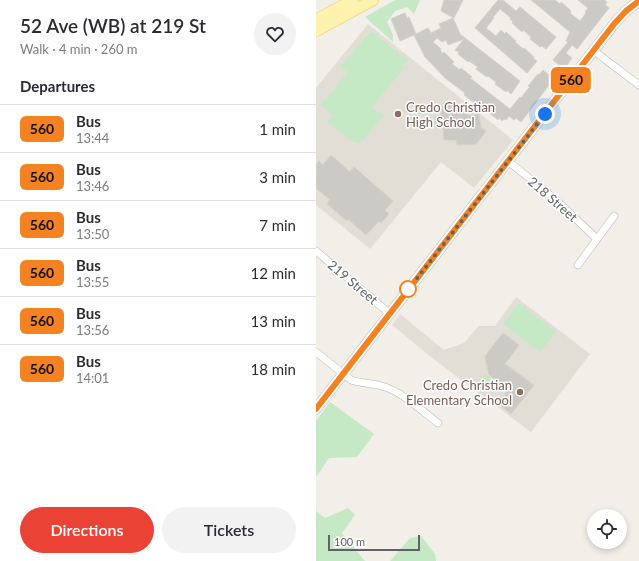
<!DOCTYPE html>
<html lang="en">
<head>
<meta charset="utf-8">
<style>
  body { margin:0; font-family:Lato,sans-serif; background:#f2f2f3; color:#2b2b33; height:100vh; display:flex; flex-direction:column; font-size:15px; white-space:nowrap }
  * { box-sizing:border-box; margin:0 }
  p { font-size:13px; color:#7c7c81 }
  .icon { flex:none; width:22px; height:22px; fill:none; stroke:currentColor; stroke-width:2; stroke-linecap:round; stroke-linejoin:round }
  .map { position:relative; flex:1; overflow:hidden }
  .panel { display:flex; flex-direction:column; background:#fff; width:316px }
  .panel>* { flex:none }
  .badge { padding:0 8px; border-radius:6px; font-size:14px; line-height:26px }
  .tools { position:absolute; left:271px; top:509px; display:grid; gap:8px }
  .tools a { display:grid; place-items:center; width:40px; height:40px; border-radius:50%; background:#fff; box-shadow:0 2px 6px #0003; font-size:20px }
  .scale { position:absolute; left:12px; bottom:10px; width:92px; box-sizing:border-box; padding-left:4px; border:2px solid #5f6368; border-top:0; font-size:11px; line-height:14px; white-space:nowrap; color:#5f6368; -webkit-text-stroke:3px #fff; paint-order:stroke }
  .you { position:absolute; width:20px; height:20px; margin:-10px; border:3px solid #fff; border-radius:50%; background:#1a73e8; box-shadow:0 0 0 6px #1a73e833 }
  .map>.badge { position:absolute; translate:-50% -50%; box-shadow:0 0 0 2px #fff }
  h2 { padding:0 20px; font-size:15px; line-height:36px }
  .round { display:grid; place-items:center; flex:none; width:42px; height:42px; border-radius:21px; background:#f2f2f3 }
  .summary { display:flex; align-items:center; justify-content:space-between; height:68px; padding:0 20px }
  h1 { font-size:19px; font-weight:600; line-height:30px }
  .action { display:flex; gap:8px; margin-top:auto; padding:8px 20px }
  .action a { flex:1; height:46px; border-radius:24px; background:#ea4335; color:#fff; font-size:16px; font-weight:600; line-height:46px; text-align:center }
  .action a+a { background:#f2f2f3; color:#2b2b33 }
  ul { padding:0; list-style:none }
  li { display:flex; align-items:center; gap:12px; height:48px; padding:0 20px; border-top:1px solid #e1e1e2 }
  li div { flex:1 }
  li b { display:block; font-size:15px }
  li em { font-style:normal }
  li .badge { min-width:44px; font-weight:700; text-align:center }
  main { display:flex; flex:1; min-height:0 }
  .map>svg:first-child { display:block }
  .education { fill:#e1ded6 }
  .green { fill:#c5e8c5 }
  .building { fill:#cccac5; stroke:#d6d1c6 }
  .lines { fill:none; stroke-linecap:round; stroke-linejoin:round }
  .street-casing { stroke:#b5b8bc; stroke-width:8 }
  .secondary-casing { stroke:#b6babf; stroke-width:11 }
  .primary-casing { stroke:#f2c960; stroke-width:12 }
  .street { stroke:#fff; stroke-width:7 }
  .secondary { stroke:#fff; stroke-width:10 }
  .primary { stroke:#fff2af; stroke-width:11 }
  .line-casing { stroke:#fff; stroke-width:9 }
  .line { stroke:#f58220; stroke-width:6 }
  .walk { stroke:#5f6368; stroke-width:4; stroke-dasharray:0 7.2 }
  .education-dot { fill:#8d6e63; stroke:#fff; stroke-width:1.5 }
  .stop-dot { fill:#fff; stroke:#f58220; stroke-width:2 }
  .labels { text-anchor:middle; stroke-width:3; stroke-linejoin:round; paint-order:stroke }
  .education-label { font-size:13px; fill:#785e54; stroke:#fff; text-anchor:start }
  .street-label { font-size:13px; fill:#5f6368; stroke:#fff }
</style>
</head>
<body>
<main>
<section class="panel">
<div class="summary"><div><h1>52 Ave (WB) at 219 St</h1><p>Walk · 4 min · 260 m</p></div><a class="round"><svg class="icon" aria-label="heart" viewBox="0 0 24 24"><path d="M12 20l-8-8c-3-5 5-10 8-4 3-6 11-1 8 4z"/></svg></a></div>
<h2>Departures</h2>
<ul>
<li><span class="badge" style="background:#f58220;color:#111">560</span><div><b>Bus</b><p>13:44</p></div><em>1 min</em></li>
<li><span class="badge" style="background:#f58220;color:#111">560</span><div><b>Bus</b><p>13:46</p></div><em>3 min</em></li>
<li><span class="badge" style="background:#f58220;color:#111">560</span><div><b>Bus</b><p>13:50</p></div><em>7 min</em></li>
<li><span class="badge" style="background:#f58220;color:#111">560</span><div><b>Bus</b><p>13:55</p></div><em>12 min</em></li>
<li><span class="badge" style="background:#f58220;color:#111">560</span><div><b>Bus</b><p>13:56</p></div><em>13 min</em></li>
<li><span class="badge" style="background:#f58220;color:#111">560</span><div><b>Bus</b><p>14:01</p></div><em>18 min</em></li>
</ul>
<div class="action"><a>Directions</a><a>Tickets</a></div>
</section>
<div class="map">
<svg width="323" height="561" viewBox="0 0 323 561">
  <rect width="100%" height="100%" fill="#f1efe8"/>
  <path class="education" d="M52 24 197 140 158 188 125 162 54 249 0 205V88Z
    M200 297 274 354 215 432 120 361 76 325 84 314 128 350 148 343 163 326H179Z"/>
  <path class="green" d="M79 0H104L98 14 91 7 79 11 71 22 77 35V42L49 17Z
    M57 32 92 61 85 65 88 68 55 108 68 115 44 143 38 142 11 122 17 115 5 105 32 72 24 67 52 34Z
    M203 303 240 332 224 352 187 324Z
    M169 374 175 378 166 390 160 385Z
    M14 402 58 434 41 457 13 458 0 477V421Z
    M32 508 39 515 26 533 49 561H0V511L9 518Z
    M105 536 119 554 120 561H74L94 538Z"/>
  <path class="building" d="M128 0H147L138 18 125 11Z
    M182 0H187L200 11 204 7 240 37 230 49 226 46 224 47 214 39 215 37 207 30 206 32 196 23 197 22 194 19 195 18 184 9 177 17 178 18 170 28 180 36 185 30 189 34 190 32 200 41 199 42 207 49 208 48 218 57 217 58 221 61 211 73 159 28Z
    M215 0H239L244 4 245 2 255 11 254 13 264 21 270 13 269 12 272 8 262 0H288L291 2 289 5 293 8 261 49 256 45 250 53 256 58 248 69 237 60 252 42 250 41 254 32Z
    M89 13 91 18 93 17 100 34 84 41 75 19Z
    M137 18 144 34 204 81 195 94 191 90 190 92 179 84 180 82 172 76 171 77 160 69 162 67 153 61 152 62 142 54 143 52 139 50 148 39 132 45 130 40 126 42 121 38 117 42 124 48 126 54 128 52 138 62 136 64 144 70 145 68 156 77 154 78 194 109 204 97 205 98 211 90 214 87 212 86 222 74 223 75 227 70 234 76 232 79 236 81 205 122 200 118 198 120 193 116 190 120 188 119 186 121 183 118 182 120 167 108 166 109 148 95 149 93 129 78 109 57 98 35 112 28 115 33 125 28 123 24Z
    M140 104 141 112H150L152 116 163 114 165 128 170 131 160 144 141 145 140 140H128L127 125H119V117H125V109L128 105Z
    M15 155 34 172 38 167 77 201 69 210 73 214 65 223 63 221 50 235 32 219 31 221 11 204 14 200 0 188V164L3 161 7 165Z
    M187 333 203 345 189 364 218 385 195 414 183 404 191 392 188 390 190 387 173 375 169 356Z"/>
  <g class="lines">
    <defs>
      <path id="street" d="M278 51 323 85
        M192 161 239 199 281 239
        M0 251 73 313
        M262 265 298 216
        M0 352 35 380C46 384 58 383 69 387 86 392 107 412 122 423"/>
      <path id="secondary" d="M0 409 298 24 310 11 323 1"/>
      <path id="primary" d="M0 20 37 0
        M0 31 57 0"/>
    </defs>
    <use href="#street" class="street-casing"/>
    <use href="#secondary" class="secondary-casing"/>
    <use href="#primary" class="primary-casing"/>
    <use href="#street" class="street"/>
    <use href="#secondary" class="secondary"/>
    <use href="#primary" class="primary"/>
  </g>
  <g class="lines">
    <defs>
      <path id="line" d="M0 409 298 24 310 11 323 1"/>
    </defs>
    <use href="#line" class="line-casing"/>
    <use href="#line" class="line"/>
    <path class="walk" d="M92 289 88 295 229 114"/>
  </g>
  <g class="education-dot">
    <circle cx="82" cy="114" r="4"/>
    <circle cx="204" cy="392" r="4"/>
  </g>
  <circle class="stop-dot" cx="92" cy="289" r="8"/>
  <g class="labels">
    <g class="education-label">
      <text x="90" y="112">Credo Christian<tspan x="90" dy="15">High School</tspan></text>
      <text x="196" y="390" text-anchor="end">Credo Christian<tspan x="196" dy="15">Elementary School</tspan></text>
    </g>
    <g class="street-label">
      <text transform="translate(237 199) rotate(41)" y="5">218 Street</text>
      <text transform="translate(37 282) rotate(40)" y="5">219 Street</text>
    </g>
  </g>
</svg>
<div class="tools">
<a><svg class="icon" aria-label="locate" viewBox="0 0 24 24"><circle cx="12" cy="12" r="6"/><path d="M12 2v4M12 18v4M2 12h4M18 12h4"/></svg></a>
</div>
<div class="scale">100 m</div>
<div class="you" style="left:229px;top:114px"></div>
<b class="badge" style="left:255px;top:80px;background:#f58220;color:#111">560</b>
</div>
</main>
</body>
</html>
